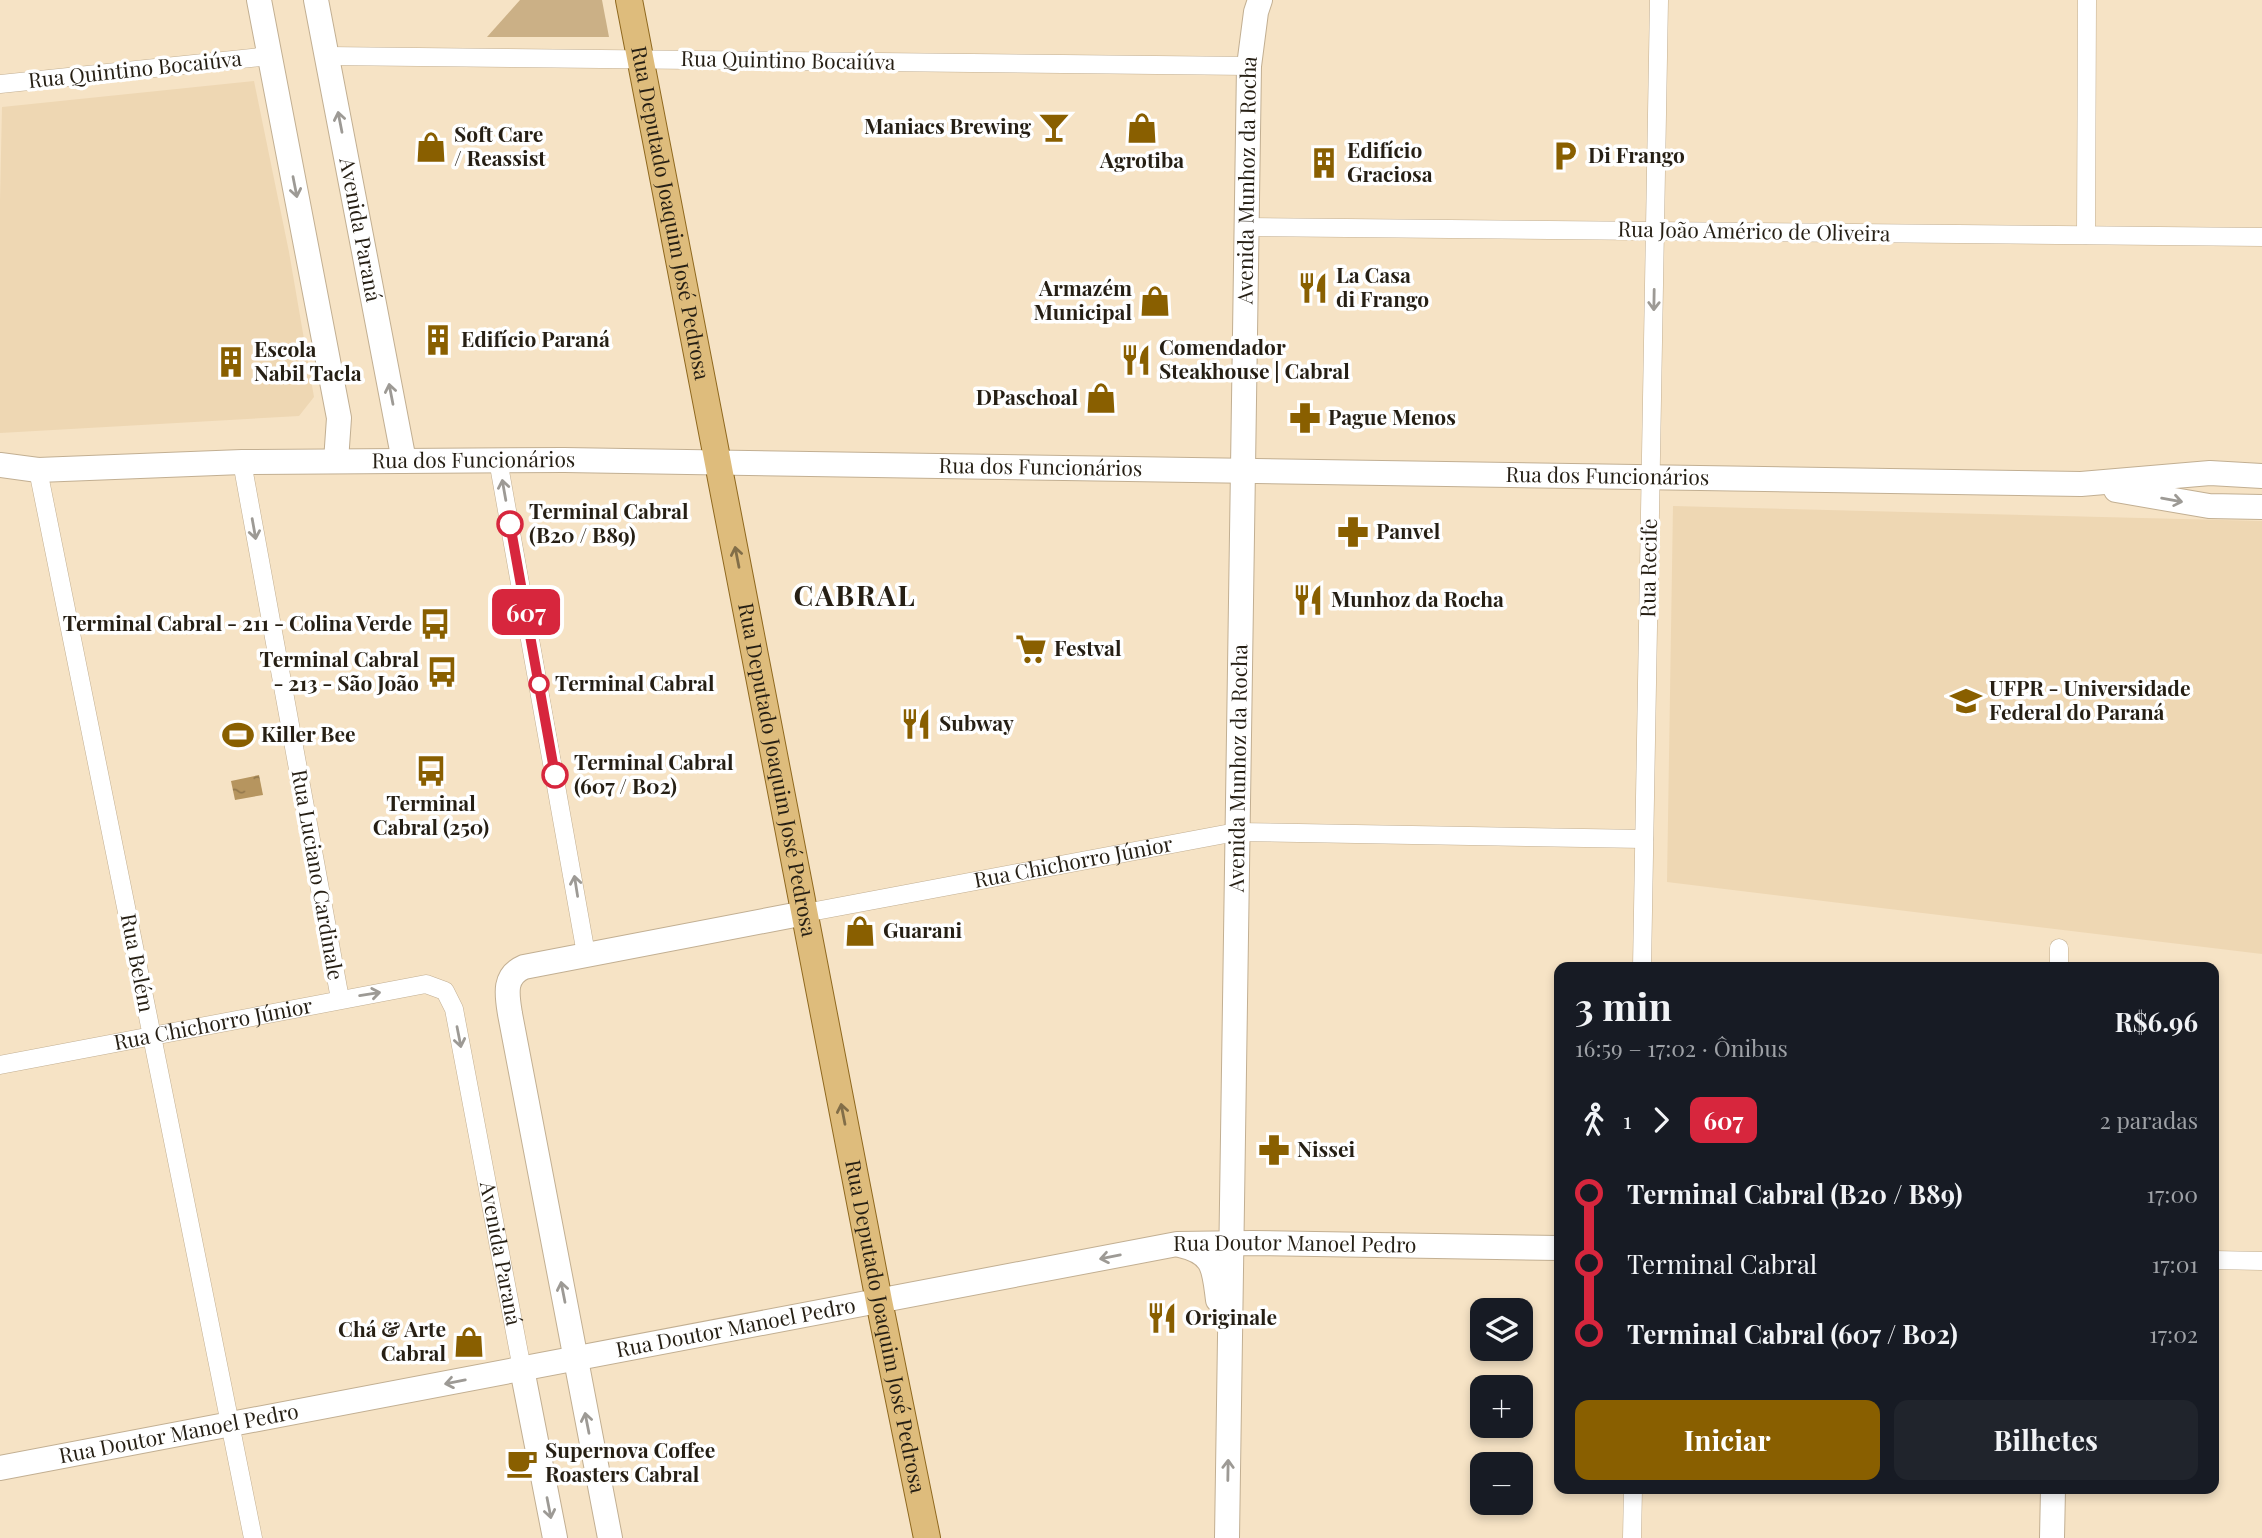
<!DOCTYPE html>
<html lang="pt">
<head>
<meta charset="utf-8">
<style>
  body { margin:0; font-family:"Playfair Display",serif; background:#20242c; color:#f1f3f6; height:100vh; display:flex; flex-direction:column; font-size:26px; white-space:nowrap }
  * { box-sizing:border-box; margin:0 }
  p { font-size:23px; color:#9ea1a6 }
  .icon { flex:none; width:38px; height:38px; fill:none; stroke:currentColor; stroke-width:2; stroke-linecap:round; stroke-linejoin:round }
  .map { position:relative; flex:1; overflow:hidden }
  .panel { position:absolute; left:1554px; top:962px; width:665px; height:532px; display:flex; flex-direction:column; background:#171b24; border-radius:14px; box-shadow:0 4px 10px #0003 }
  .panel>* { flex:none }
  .badge { padding:0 14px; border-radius:10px; font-size:24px; line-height:46px }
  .tools { position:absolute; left:1470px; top:1298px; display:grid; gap:14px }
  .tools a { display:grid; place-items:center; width:63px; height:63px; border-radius:14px; background:#171b24; box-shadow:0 4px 10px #0003; font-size:35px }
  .map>.badge { position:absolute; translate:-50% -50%; box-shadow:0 0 0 4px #fff }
  .legs { display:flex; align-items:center; gap:10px; height:77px; padding:0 21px; font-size:23px }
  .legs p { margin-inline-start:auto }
  .summary { display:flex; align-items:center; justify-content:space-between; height:119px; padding:0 21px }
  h1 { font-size:38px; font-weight:700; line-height:52px }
  .button { display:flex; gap:14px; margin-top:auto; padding:14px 21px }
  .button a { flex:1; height:80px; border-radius:14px; background:#895f00; color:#fff; font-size:28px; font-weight:700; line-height:80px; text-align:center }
  .button a+a { background:#20242c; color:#f1f3f6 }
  ul { padding:0 21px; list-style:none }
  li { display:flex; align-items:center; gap:24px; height:70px; font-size:26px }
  li i { display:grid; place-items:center; width:10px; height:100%; margin:0 9px; background:currentColor }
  li i::after { content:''; width:18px; height:18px; margin:-9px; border:5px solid; border-radius:50%; background:#171b24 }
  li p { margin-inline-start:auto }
  li:first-child i { background:linear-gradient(#0000 50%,currentColor 0) }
  li:last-child i { background:linear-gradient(currentColor 50%,#0000 0) }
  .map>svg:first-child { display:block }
  .built { fill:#eed7b3 }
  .green { fill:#cbb086 }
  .water { fill:url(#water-ripples) }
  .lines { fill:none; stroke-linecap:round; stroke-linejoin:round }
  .street-casing { stroke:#c2af92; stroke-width:19 }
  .secondary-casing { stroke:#c2af92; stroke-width:26 }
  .primary-casing { stroke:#8f681e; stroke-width:28 }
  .street { stroke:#fff; stroke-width:18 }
  .secondary { stroke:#fff; stroke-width:24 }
  .primary { stroke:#debc7c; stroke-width:26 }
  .oneway { stroke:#9d9a95 }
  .oneway2 { stroke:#826e48 }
  .line-1-casing { stroke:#fff; stroke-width:16 }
  .line-1 { stroke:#d7263d; stroke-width:10 }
  .stop-1-dot { fill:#fff; stroke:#d7263d; stroke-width:3.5 }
  .labels { text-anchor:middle; stroke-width:7; stroke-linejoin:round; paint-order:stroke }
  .street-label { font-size:21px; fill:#261f14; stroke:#fff }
  .poi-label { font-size:21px; font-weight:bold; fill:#261f14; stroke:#fff; text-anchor:start }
  .stop-label { font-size:21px; font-weight:bold; fill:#261f14; stroke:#fff; text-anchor:start }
  .district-label { font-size:28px; font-weight:bold; letter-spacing:2px; fill:#261f14; stroke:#fff }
</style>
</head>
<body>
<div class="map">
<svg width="2262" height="1538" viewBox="0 0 2262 1538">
  <defs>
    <pattern id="water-ripples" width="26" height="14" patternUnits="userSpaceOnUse" patternTransform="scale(1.75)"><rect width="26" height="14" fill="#b6955f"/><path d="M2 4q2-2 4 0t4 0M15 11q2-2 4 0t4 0" fill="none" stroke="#94794d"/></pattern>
  </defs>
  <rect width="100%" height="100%" fill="#f6e3c5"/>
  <path class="built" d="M254 81 289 252 314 397 299 416 0 433V201L2 107Z
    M1673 506 2262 521V954L1667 882Z"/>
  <path class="green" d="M520 0H602L609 37H487Z"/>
  <path class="water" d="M259 775 263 795 235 800 231 781Z"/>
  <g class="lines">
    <defs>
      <g id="street">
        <path d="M327 56 1249 66"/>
        <path d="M0 84 270 56"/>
        <path d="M1246 227 2262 237"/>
        <path d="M2086 235 2087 0"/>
        <path d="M498 460 586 954"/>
        <path d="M242 462 340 999"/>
        <path d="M38 470 253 1538"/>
        <path id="s1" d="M805 913 1236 832 1644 839"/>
        <path d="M1642 968 1659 0"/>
        <path d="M2059 968V948"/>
        <path id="s2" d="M0 1065 426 984 445 991 454 1009 522 1369"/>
        <path d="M2214 1260 2262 1261"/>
        <path d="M1632 1538 1633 1489"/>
      </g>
      <g id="secondary">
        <path d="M259 0 339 418 336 461"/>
        <path id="s3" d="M316 0 404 461"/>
        <path id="s4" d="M0 465 38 470 242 462 564 460 2081 484 2210 473 2262 476"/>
        <path d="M2116 490 2209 506 2262 507"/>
        <path d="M1180 1245C1215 1253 1214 1269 1218 1300"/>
        <path d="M522 1369 555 1538"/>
        <path id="s5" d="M0 1468 1177 1244 1252 1243 1559 1248"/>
        <path d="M610 1538 510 1014C507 995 503 976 524 967L805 913"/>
        <path id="s6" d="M1227 1538 1249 66 1256 12 1260 0"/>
        <path d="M2052 1538 2053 1489"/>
      </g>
      <g id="primary">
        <path id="s7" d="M629 0 879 1301 927 1538"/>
      </g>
    </defs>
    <use href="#street" class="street-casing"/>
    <use href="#secondary" class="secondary-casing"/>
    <use href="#primary" class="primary-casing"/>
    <use href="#street" class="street"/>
    <use href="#secondary" class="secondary"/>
    <use href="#primary" class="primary"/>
  </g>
  <defs><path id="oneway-shaft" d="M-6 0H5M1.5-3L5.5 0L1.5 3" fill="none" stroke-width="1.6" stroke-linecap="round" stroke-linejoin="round" transform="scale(1.75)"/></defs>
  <g class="oneway">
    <use href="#oneway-shaft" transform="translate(340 122) rotate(-101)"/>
    <use href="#oneway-shaft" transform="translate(295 187) rotate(79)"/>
    <use href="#oneway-shaft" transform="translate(1654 300) rotate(91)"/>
    <use href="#oneway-shaft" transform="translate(391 394) rotate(-101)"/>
    <use href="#oneway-shaft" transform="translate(504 490) rotate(-100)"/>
    <use href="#oneway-shaft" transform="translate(2172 500) rotate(10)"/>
    <use href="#oneway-shaft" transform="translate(254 529) rotate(80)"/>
    <use href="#oneway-shaft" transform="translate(576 886) rotate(-99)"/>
    <use href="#oneway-shaft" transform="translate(370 994) rotate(-9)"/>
    <use href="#oneway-shaft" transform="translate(459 1037) rotate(79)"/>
    <use href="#oneway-shaft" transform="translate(1110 1257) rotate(169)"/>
    <use href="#oneway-shaft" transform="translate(563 1292) rotate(-101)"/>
    <use href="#oneway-shaft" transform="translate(455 1382) rotate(169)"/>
    <use href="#oneway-shaft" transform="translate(587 1423) rotate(-101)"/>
    <use href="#oneway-shaft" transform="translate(1228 1470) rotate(-89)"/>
    <use href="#oneway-shaft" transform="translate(549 1508) rotate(79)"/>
  </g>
  <g class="oneway2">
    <use href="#oneway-shaft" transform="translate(737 557) rotate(-101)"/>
    <use href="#oneway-shaft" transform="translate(843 1114) rotate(-101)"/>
  </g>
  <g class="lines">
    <defs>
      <path id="line-1" d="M510 524 555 775"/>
    </defs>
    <use href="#line-1" class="line-1-casing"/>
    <use href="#line-1" class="line-1"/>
  </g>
  <defs>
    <symbol id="bar-bare" viewBox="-9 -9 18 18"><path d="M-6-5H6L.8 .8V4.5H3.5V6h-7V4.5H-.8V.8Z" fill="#895f00" stroke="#fff" stroke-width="2.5" paint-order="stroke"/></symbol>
    <symbol id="shop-bare" viewBox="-9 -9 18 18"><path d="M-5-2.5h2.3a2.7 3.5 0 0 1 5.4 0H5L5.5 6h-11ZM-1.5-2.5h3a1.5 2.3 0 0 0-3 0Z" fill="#895f00" stroke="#fff" stroke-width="2.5" paint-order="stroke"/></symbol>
    <symbol id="parking-bare" viewBox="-9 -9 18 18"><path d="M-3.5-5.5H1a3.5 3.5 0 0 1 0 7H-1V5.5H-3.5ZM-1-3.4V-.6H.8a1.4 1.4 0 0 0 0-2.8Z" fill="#895f00" stroke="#fff" stroke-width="2.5" paint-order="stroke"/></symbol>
    <symbol id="building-bare" viewBox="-9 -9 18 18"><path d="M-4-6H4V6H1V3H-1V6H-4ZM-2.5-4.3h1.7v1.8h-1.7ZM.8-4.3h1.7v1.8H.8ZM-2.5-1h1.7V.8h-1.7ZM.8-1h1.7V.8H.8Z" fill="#895f00" stroke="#fff" stroke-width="2.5" paint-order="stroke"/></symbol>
    <symbol id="restaurant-bare" viewBox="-9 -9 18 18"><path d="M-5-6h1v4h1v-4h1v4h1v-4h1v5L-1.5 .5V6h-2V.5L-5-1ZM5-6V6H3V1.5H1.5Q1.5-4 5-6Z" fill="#895f00" stroke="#fff" stroke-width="2.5" paint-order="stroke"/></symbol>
    <symbol id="pharmacy-bare" viewBox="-9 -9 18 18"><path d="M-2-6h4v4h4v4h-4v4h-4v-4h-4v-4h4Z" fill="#895f00" stroke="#fff" stroke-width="2.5" paint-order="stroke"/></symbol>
    <symbol id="bus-bare" viewBox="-9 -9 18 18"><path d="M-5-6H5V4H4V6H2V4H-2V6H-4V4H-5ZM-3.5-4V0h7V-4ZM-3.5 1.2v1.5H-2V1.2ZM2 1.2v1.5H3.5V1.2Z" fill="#895f00" stroke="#fff" stroke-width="2.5" paint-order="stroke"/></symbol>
    <symbol id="supermarket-bare" viewBox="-9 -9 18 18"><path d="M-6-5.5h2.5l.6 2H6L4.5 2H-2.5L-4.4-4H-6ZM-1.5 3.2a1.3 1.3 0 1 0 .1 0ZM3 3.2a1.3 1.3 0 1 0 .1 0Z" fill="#895f00" stroke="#fff" stroke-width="2.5" paint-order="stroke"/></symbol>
    <symbol id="university-bare" viewBox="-9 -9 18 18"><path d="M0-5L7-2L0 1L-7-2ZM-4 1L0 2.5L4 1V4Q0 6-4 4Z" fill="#895f00" stroke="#fff" stroke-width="2.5" paint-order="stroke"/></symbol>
    <symbol id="stadium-bare" viewBox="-9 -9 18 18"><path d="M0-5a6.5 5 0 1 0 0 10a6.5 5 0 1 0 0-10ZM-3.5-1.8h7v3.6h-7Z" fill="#895f00" stroke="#fff" stroke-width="2.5" paint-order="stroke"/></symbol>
    <symbol id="cafe-bare" viewBox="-9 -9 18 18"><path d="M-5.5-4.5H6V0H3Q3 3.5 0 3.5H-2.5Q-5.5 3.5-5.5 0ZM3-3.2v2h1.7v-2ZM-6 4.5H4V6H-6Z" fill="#895f00" stroke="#fff" stroke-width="2.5" paint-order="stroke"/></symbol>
  </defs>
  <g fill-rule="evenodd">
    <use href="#bar-bare" x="1032" y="105" width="44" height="44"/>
    <use href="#shop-bare" x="1120" y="106" width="44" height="44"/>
    <use href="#shop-bare" x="409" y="125" width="44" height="44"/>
    <use href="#parking-bare" x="1543" y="134" width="44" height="44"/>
    <use href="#building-bare" x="1302" y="141" width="44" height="44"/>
    <use href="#restaurant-bare" x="1291" y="266" width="44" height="44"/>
    <use href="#shop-bare" x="1133" y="279" width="44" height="44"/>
    <use href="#building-bare" x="416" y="318" width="44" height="44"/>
    <use href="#restaurant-bare" x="1114" y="338" width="44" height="44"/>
    <use href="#building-bare" x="209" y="340" width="44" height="44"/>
    <use href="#shop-bare" x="1079" y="376" width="44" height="44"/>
    <use href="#pharmacy-bare" x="1283" y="396" width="44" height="44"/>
    <use href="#pharmacy-bare" x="1331" y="510" width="44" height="44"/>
    <use href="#restaurant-bare" x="1286" y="578" width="44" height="44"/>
    <use href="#bus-bare" x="413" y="602" width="44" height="44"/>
    <use href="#supermarket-bare" x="1009" y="627" width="44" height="44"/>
    <use href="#bus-bare" x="420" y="650" width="44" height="44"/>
    <use href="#university-bare" x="1944" y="679" width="44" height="44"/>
    <use href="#restaurant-bare" x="894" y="702" width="44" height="44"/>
    <use href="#stadium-bare" x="216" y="713" width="44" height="44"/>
    <use href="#bus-bare" x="409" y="749" width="44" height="44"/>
    <use href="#shop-bare" x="838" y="909" width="44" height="44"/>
    <use href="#pharmacy-bare" x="1252" y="1128" width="44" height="44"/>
    <use href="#restaurant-bare" x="1140" y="1296" width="44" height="44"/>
    <use href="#shop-bare" x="447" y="1320" width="44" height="44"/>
    <use href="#cafe-bare" x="500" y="1441" width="44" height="44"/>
  </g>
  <g class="stop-1-dot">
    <circle cx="510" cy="524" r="12"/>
    <circle cx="539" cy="684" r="9"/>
    <circle cx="555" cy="775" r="12"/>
  </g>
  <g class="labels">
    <g class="street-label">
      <text transform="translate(788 61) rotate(1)" y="7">Rua Quintino Bocaiúva</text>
      <text transform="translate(135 70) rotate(-6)" y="7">Rua Quintino Bocaiúva</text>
      <text dy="7" stroke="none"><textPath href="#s6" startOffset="1358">Avenida Munhoz da Rocha</textPath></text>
      <text dy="7" stroke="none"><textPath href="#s7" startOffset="217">Rua Deputado Joaquim José Pedrosa</textPath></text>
      <text dy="7" stroke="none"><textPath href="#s3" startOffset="234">Avenida Paraná</textPath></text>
      <text transform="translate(1754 232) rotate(1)" y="7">Rua João Américo de Oliveira</text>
      <text dy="7" stroke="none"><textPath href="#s4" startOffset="474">Rua dos Funcionários</textPath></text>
      <text dy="7" stroke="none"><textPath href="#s4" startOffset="1041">Rua dos Funcionários</textPath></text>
      <text dy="7" stroke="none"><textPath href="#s4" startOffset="1608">Rua dos Funcionários</textPath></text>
      <text transform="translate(1649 568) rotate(-89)" y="7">Rua Recife</text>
      <text dy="7" stroke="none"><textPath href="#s6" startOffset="770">Avenida Munhoz da Rocha</textPath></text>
      <text dy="7" stroke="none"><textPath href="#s7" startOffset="784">Rua Deputado Joaquim José Pedrosa</textPath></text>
      <text dy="7" stroke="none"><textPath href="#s1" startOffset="273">Rua Chichorro Júnior</textPath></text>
      <text transform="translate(317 875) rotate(80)" y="7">Rua Luciano Cardinale</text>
      <text transform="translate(137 963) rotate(79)" y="7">Rua Belém</text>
      <text dy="7" stroke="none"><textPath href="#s2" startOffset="217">Rua Chichorro Júnior</textPath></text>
      <text dy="7" stroke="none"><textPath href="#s5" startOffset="1316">Rua Doutor Manoel Pedro</textPath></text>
      <text dy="7" stroke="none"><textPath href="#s2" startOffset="723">Avenida Paraná</textPath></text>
      <text dy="7" stroke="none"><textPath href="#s7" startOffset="1351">Rua Deputado Joaquim José Pedrosa</textPath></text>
      <text dy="7" stroke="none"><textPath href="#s5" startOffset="749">Rua Doutor Manoel Pedro</textPath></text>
      <text dy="7" stroke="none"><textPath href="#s5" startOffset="182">Rua Doutor Manoel Pedro</textPath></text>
    </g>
    <g class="poi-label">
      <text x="1031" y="134" text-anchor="end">Maniacs Brewing</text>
      <text x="454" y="142">Soft Care<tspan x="454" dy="24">/ Reassist</tspan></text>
      <text x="1347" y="158">Edifício<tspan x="1347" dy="24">Graciosa</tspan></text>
      <text x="1588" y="163">Di Frango</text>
      <text x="1142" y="168" text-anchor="middle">Agrotiba</text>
      <text x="1336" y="283">La Casa<tspan x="1336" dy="24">di Frango</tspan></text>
      <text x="1132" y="296" text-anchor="end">Armazém<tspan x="1132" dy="24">Municipal</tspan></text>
      <text x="461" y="347">Edifício Paraná</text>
      <text x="1159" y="355">Comendador<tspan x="1159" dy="24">Steakhouse | Cabral</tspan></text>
      <text x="254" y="357">Escola<tspan x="254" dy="24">Nabil Tacla</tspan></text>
      <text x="1078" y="405" text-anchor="end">DPaschoal</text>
      <text x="1328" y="425">Pague Menos</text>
      <text x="1376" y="539">Panvel</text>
      <text x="1331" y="607">Munhoz da Rocha</text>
      <text x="412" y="631" text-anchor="end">Terminal Cabral - 211 - Colina Verde</text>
      <text x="1054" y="656">Festval</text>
      <text x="419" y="667" text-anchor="end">Terminal Cabral<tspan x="419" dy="24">- 213 - São João</tspan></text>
      <text x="1989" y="696">UFPR - Universidade<tspan x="1989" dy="24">Federal do Paraná</tspan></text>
      <text x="939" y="731">Subway</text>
      <text x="261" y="742">Killer Bee</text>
      <text x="431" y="811" text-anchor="middle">Terminal<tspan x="431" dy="24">Cabral (250)</tspan></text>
      <text x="883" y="938">Guarani</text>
      <text x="1297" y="1157">Nissei</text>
      <text x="1185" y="1325">Originale</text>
      <text x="446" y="1337" text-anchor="end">Chá &amp; Arte<tspan x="446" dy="24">Cabral</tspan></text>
      <text x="545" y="1458">Supernova Coffee<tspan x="545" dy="24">Roasters Cabral</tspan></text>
    </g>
    <g class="stop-label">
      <text x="529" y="519">Terminal Cabral<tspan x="529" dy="24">(B20 / B89)</tspan></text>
      <text x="555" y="691">Terminal Cabral</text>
      <text x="574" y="770">Terminal Cabral<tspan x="574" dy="24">(607 / B02)</tspan></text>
    </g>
    <g class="district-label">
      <text x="855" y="606">CABRAL</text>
    </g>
  </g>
</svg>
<div class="tools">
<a><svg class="icon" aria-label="layers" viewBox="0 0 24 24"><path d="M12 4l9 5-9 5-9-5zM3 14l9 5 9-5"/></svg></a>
<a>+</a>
<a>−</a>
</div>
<b class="badge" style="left:526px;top:612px;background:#d7263d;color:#fff">607</b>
<section class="panel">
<div class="summary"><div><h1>3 min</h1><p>16:59 – 17:02 · Ônibus</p></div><b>R$6.96</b></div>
<div class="legs"><svg class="icon" aria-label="walk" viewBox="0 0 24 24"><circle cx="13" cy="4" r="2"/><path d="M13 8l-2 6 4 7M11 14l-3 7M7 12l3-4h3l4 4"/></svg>1<svg class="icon" aria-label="forward" viewBox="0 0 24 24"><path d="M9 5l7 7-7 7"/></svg><b class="badge" style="background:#d7263d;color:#fff">607</b><p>2 paradas</p></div>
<ul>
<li><i style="color:#d7263d"></i><b>Terminal Cabral (B20 / B89)</b><p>17:00</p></li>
<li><i style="color:#d7263d"></i><span>Terminal Cabral</span><p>17:01</p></li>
<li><i style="color:#d7263d"></i><b>Terminal Cabral (607 / B02)</b><p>17:02</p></li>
</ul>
<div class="button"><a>Iniciar</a><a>Bilhetes</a></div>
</section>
</div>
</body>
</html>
